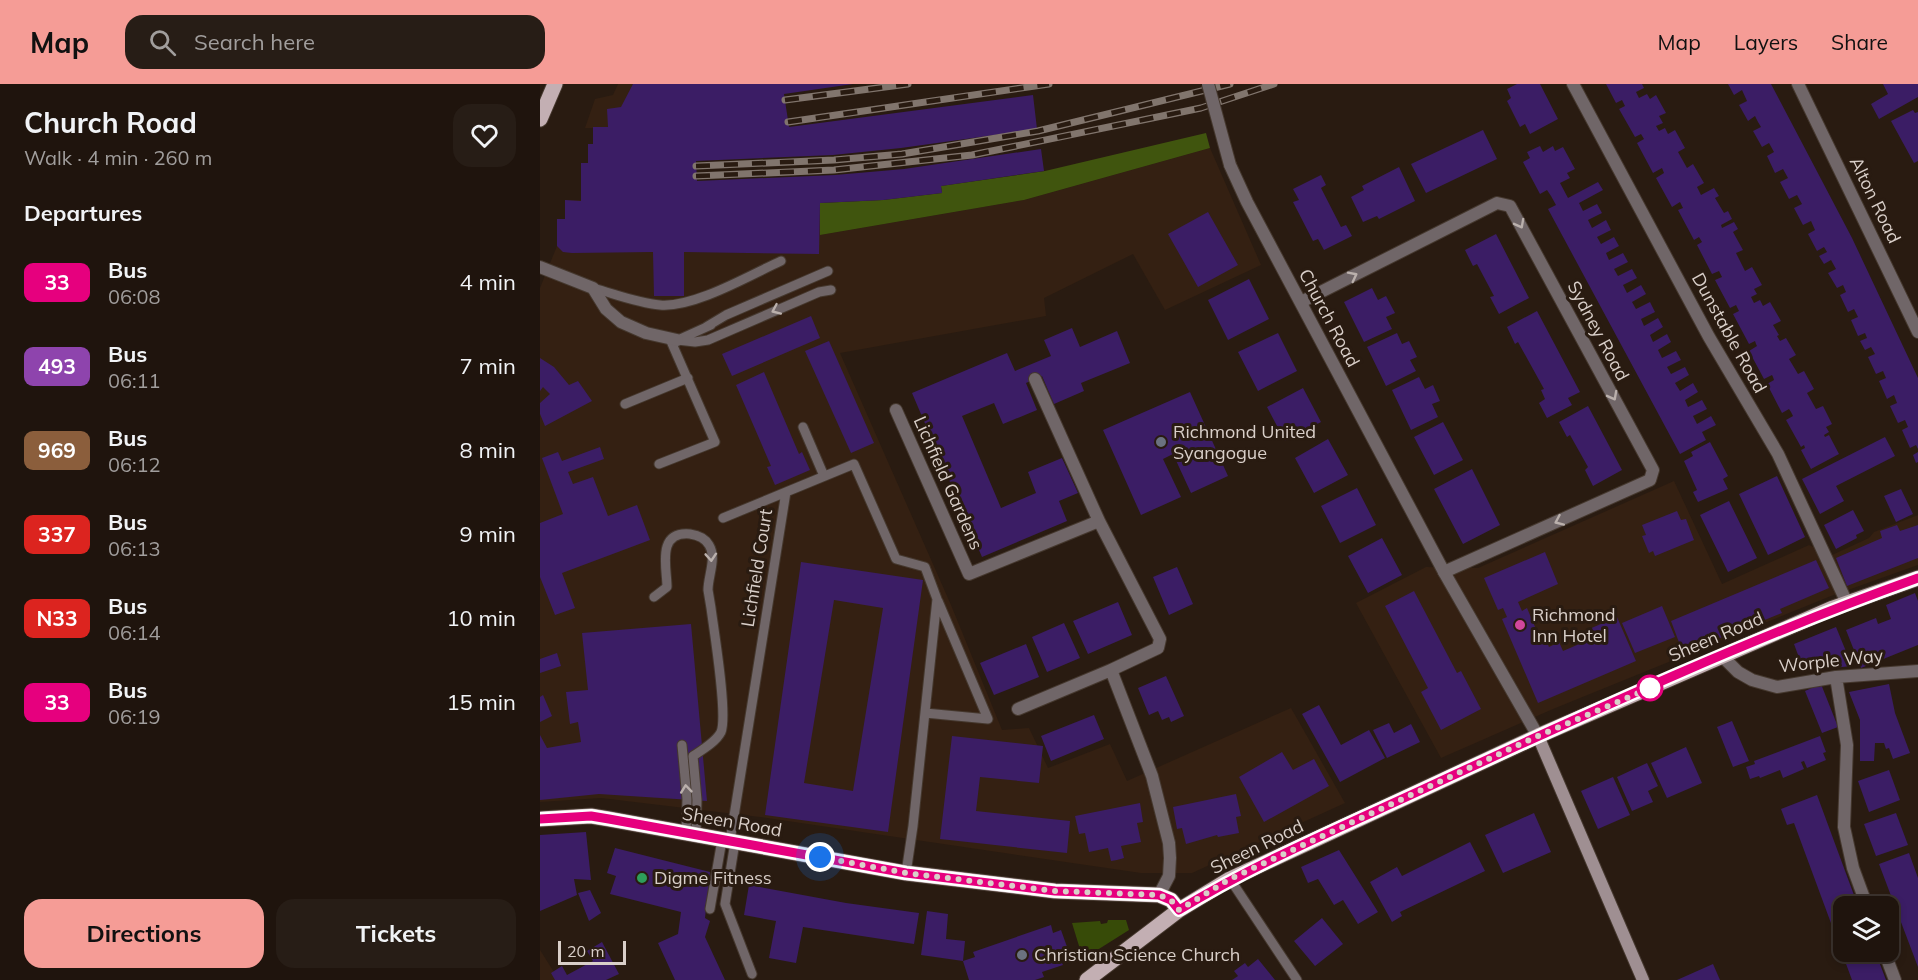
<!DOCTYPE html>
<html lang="en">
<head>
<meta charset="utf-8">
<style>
  body { margin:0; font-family:Mulish,sans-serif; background:#271d16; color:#f1f3f6; height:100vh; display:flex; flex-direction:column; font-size:22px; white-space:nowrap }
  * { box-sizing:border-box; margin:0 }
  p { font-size:20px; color:#a19e9d }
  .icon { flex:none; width:33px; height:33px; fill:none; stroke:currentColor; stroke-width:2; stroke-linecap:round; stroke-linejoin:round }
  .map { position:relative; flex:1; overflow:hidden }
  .side { display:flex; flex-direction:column; background:#1f140d; width:540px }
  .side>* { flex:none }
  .badge { padding:0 12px; border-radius:9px; font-size:21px; line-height:39px }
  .controls { position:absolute; left:1293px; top:812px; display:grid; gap:12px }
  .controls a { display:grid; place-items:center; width:66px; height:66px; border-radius:12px; background:#1f140d; box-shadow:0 3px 9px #0003,0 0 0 2px #3c332e; font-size:30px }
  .scale { position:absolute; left:18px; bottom:15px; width:68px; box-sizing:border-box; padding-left:6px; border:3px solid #d9cfc9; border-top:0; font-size:16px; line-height:21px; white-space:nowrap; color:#d9cfc9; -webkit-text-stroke:4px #291b11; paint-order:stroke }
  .you { position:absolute; width:30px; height:30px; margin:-15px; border:4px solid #fff; border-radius:50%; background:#1a73e8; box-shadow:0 0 0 9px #1a73e833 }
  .map>.badge { position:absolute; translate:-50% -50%; box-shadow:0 0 0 3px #fff }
  h2 { padding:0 24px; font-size:22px; line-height:54px }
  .round { display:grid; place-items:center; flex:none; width:63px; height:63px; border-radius:18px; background:#271d16 }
  .head { display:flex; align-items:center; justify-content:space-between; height:102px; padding:0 24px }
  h1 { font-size:28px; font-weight:700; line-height:45px }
  .cta { display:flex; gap:12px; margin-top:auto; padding:12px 24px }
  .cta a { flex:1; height:69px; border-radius:18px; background:#f59c96; color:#111; font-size:24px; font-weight:700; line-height:69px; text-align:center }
  .cta a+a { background:#271d16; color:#f1f3f6 }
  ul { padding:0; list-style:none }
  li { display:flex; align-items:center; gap:18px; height:84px; padding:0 24px }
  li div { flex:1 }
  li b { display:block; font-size:22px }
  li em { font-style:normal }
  li .badge { min-width:66px; font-weight:700; text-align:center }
  header { display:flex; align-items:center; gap:36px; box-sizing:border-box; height:84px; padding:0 30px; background:#f59c96; color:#111 }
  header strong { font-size:28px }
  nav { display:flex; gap:33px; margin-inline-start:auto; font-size:21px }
  .search { width:420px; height:54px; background:#271d16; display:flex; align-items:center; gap:15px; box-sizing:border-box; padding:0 21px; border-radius:18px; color:#a19e9d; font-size:22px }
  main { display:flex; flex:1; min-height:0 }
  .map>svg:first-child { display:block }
  .built { fill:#342012 }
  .green { fill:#374b08 }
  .forest { fill:#40550e }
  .building { fill:#3b1d65; fill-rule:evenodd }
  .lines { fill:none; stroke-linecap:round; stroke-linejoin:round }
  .service-casing { stroke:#45382e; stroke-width:11 }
  .minor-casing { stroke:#45382e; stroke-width:14 }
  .tertiary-casing { stroke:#45382e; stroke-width:14 }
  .secondary-casing { stroke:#45382e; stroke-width:14 }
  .primary-casing { stroke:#45382e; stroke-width:17 }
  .service { stroke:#706668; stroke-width:9 }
  .minor { stroke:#706668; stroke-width:12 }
  .tertiary { stroke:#706668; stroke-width:12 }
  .secondary { stroke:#9f8f92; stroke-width:12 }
  .primary { stroke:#c3afb3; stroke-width:15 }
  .rail-casing { stroke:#81756d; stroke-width:7 }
  .rail { stroke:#291b11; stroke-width:4.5; stroke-dasharray:14; stroke-linecap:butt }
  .tertiary-bridge-casing { stroke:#45382e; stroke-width:14; stroke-linecap:butt }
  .tertiary-bridge { stroke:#706668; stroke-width:12 }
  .oneway { stroke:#bab0ac }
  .line-casing { stroke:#fff; stroke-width:14 }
  .line { stroke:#e6007e; stroke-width:9 }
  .walk { stroke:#d9cfc9; stroke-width:6; stroke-dasharray:0 10.8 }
  .worship-dot { fill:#6b7280; stroke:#291b11; stroke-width:2 }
  .hotel-dot { fill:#d1479c; stroke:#291b11; stroke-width:2 }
  .stop-dot { fill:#fff; stroke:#e6007e; stroke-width:3 }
  .leisure-dot { fill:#2e9e5b; stroke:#291b11; stroke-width:2 }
  .labels { text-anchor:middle; stroke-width:6; stroke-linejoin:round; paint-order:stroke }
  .street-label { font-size:18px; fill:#d9cfc9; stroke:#291b11 }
  .poi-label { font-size:18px; fill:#d9cfc9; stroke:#291b11; text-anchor:start }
</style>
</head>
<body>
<header>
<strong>Map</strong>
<div class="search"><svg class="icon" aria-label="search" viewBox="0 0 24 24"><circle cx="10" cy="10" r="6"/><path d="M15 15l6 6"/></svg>Search here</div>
<nav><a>Map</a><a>Layers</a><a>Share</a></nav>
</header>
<main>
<section class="side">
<div class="head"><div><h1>Church Road</h1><p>Walk · 4 min · 260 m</p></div><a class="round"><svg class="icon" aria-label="heart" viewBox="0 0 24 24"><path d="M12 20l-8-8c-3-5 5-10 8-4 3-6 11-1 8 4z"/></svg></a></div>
<h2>Departures</h2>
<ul>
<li><span class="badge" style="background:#e6007e;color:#fff">33</span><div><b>Bus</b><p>06:08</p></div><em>4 min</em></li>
<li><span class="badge" style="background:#8e44ad;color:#fff">493</span><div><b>Bus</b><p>06:11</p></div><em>7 min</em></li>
<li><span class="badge" style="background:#8b5e3c;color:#fff">969</span><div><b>Bus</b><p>06:12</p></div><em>8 min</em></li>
<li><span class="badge" style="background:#dc241f;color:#fff">337</span><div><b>Bus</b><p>06:13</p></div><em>9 min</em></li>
<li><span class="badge" style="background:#dc241f;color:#fff">N33</span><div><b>Bus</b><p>06:14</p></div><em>10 min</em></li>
<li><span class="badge" style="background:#e6007e;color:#fff">33</span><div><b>Bus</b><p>06:19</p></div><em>15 min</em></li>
</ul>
<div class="cta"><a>Directions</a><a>Tickets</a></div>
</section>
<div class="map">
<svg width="1378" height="896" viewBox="0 0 1378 896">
  <rect width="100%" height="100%" fill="#291b11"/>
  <path class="built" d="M78 0H125L100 44H45L55 15 73 11Z
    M670 64 721 181 625 226 593 170 504 214 506 232 300 269 411 521 462 646 489 644 508 684 570 660 587 697 751 624 805 719 652 789H601L220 733 61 714 0 718V204L17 162V135H25V116L280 119V151L484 116Z
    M1134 397 1182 500 1269 461 1292 471 1329 454 1334 448 1378 431V481L1291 512 1013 625 901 674 816 519 886 483 938 484Z
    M0 866 19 896H0Z"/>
  <path class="green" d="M568 836H586L589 846 543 875 532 839 560 837 561 840 567 839Z"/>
  <path class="forest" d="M666 49 670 64 484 116 280 151V119L343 116 402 109 401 102 505 87Z"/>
  <path class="building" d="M93 0H313L244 10 249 43 493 11 497 45 361 64 293 71 156 77 157 97 295 91 364 85 501 65 504 87 401 102 402 109 343 116 280 119 279 170 144 168V212H114L113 168 32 169 23 168 17 162V135H25V116L41 117V79H48V60H53V43H68L67 25 81 23Z
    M977 0H1000L1018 35 990 50 985 40 980 43 967 17 971 14 967 5Z
    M1066 0H1102L1104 4 1096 8 1099 14 1107 10 1110 15 1116 11 1126 29 1119 32 1123 39 1116 42 1119 47 1125 44 1128 50 1135 46 1145 64 1138 68 1147 84 1153 80 1164 99 1157 103 1161 111 1174 104 1179 112 1175 114 1184 129 1188 127 1192 135 1181 141 1182 144 1194 138 1198 145 1193 148 1203 166 1196 169 1205 187 1212 183 1222 201 1214 205 1217 210 1211 213 1214 219 1220 216 1223 222 1230 218 1241 237 1233 241 1239 251 1237 252 1240 257 1246 254 1256 271 1249 275 1258 290 1264 287 1274 305 1267 309 1276 325 1283 322 1292 340 1286 343 1289 348 1284 351 1285 353 1289 351 1299 370 1271 385 1261 366 1265 364 1264 361 1261 363 1246 336 1253 332 1251 328 1249 325 1242 329 1227 300 1234 296 1233 293 1232 291 1224 295 1209 267 1217 262 1216 260 1215 257 1209 260 1193 230 1199 227 1196 221 1190 224 1175 196 1182 193 1179 187 1172 190 1157 161 1162 158 1159 153 1154 156 1138 126 1143 124 1140 118 1132 123 1116 94 1124 89 1122 84 1113 89 1097 59 1104 55 1101 50 1095 53 1079 25 1085 22 1082 16 1076 19Z
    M1188 0H1231L1312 154 1378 294V365L1376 361 1370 364 1362 346 1368 343 1365 336 1358 339 1350 322 1357 319 1354 311 1347 315 1339 297 1346 294 1343 287 1336 290 1328 273 1335 270 1331 263 1325 266 1320 257 1327 254 1325 249 1318 252 1311 236 1318 233 1314 225 1308 228 1300 211 1306 208 1303 201 1297 204 1288 189 1296 185 1291 176 1284 180 1279 172 1287 168 1284 163 1277 167 1268 150 1275 146 1271 137 1263 141 1254 124 1262 120 1257 111 1249 115 1240 98 1248 94 1243 85 1235 89 1227 72 1234 68 1229 59 1222 63 1213 47 1221 43 1218 38 1215 32 1208 37 1199 21 1207 17 1202 6 1194 11Z
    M1343 0H1378V13L1339 35 1331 20 1348 10Z
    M1373 26 1375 29 1378 28V77L1374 79 1351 37Z
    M943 46 957 75 886 109 871 80Z
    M1000 62 1003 68 1013 62 1015 67 1023 63 1035 85 1027 89 1030 94 1020 99 1028 114 1058 98 1063 106 1039 119 1043 127 1057 120 1062 129 1048 136 1052 144 1066 136 1071 146 1057 153 1061 160 1074 153 1079 162 1066 169 1069 176 1083 169 1088 178 1074 185 1078 192 1092 185 1097 194 1083 201 1087 209 1101 201 1106 210 1092 218 1096 225 1110 218 1115 228 1101 235 1104 242 1118 234 1123 243 1110 251 1113 258 1127 250 1131 258 1118 266 1122 274 1136 267 1141 276 1127 283 1131 290 1145 283 1149 291 1135 299 1140 307 1153 299 1158 308 1145 316 1148 323 1162 316 1167 325 1153 332 1157 340 1171 332 1176 341 1162 348 1166 356 1140 370 1008 125 1016 121 1011 112 1007 106 1000 110 983 78 990 74 987 68Z
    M859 83 875 117 839 135 837 132 823 138 811 113 824 106 822 102Z
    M781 91 786 101 781 104 801 143 806 141 812 152 784 166 778 155 773 157 753 118 759 116 753 105Z
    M668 128 698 181 658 203 628 150Z
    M956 150 989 214 959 230 950 213 954 212 937 180 933 182 925 166Z
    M709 195 729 235 688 256 668 216Z
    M832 204 838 216 846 212 855 229 846 233 852 245 824 258 804 218Z
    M997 227 1040 308 1028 314 1032 321 1007 334 999 319 1005 315 1001 306 1004 305 978 258 975 260 967 243Z
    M271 232 280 254 192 292 182 270Z
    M532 244 540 263 577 247 590 279 541 299 544 307 514 320 502 292 486 299 497 326 463 340 454 319 422 332 461 424 496 409 488 388 522 374 538 409 519 417 527 437 442 473 372 309 467 269 475 287 511 272 504 256Z
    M738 249 757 287 718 307 698 268Z
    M857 249 862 260 869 257 877 273 870 276 876 287 846 302 827 263Z
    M289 257 334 359 311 369 265 267Z
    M0 274 14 283 29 301 38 297 52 317 5 342 0 330V319L10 310 3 303 0 307Z
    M224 288 259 370 262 368 270 386 235 401 227 383 231 382 196 301Z
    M879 293 885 305 893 301 900 317 892 320 898 333 871 346 852 306Z
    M763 304 781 338 745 357 727 323Z
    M650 308 688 392 651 409 633 370 623 375 641 413 601 431 563 346Z
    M1048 322 1082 386 1053 402 1045 386 1048 383 1030 351 1027 353 1019 338Z
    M903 338 923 376 894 391 874 353Z
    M1345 353 1355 372 1296 402 1304 417 1280 430 1262 395Z
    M788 355 808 391 774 409 755 374Z
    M1170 358 1188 392 1183 395 1188 405 1158 418 1153 408 1157 406 1144 377 1153 372 1151 368Z
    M60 363 64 375 28 388 33 400 53 393 68 432 97 421 110 456 22 489 35 524 15 531 0 493V439L23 430 2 374 18 368 22 377Z
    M1378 368V378L1376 379 1373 371Z
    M932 385 960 441 923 460 894 405Z
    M1237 392 1265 453 1228 471 1199 410Z
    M817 404 836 441 800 459 781 422Z
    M1361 405 1373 430 1356 438 1344 412Z
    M1189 417 1217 474 1188 488 1160 431Z
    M1313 426 1324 447 1316 451 1317 454 1296 465 1284 441Z
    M1137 427 1141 436 1146 435 1154 456 1115 472 1113 467 1109 469 1102 452 1106 451 1102 441Z
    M1357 441 1360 447 1378 441V474L1307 502 1296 474 1342 454 1340 447Z
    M842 454 862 491 828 509 808 472Z
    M1005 468 1018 500 978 518 982 527 987 524 998 550 1003 548 1009 563 1019 558 1023 567 1044 558 1040 549 1077 533 1096 577 998 619 962 535 967 533 963 524 958 526 944 494Z
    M1276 476 1289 504 1240 525 1242 529 1143 569 1131 537Z
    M261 478 383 496 348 748 225 731ZM294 516 343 524 313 707 264 699Z
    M637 483 653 520 629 531 613 493Z
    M874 507 917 589 921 587 941 625 901 646 881 608 888 604 845 522Z
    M1375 509 1378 517V561L1321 584 1306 546 1336 534 1338 540 1351 535 1346 521Z
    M578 518 592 551 548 570 533 537Z
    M1122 522 1135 553 1095 569 1082 539Z
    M524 539 540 574 507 588 492 553Z
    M151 540 167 717 59 710 0 716V651L7 664 41 658 38 638 30 640 26 608 48 606 42 549Z
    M1296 543 1312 582 1264 587 1254 560Z
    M486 560 499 593 454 611 440 579Z
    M17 569 21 582 0 589V575Z
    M626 592 644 632 631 638 629 633 622 636 618 627 609 631 598 604Z
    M1281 600 1298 643 1282 649 1265 607Z
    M1349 600 1355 629 1370 669 1353 675 1349 664 1346 665 1344 659H1335L1334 677H1320V636L1309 608Z
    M3 611 12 632 0 638V613Z
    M779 621 801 661 829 646 845 674 800 698 762 630Z
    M554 631 564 655 511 677 501 652Z
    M1192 637 1209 677 1193 683 1177 643Z
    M849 639 854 649 871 640 880 658 847 674 833 646Z
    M412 652 503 662 499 699 440 693 436 727 530 737 527 769 400 755Z
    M1280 652 1286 668 1283 669 1286 676 1267 684 1264 677 1261 678 1264 685 1243 694 1240 686 1220 694 1219 692 1210 695 1206 683 1215 680 1214 677Z
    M1146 663 1162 699 1127 714 1111 679Z
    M742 668 753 686 774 675 789 702 724 738 699 693Z
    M1107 679 1118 702 1108 707 1113 718 1092 727 1077 693Z
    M1349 686 1360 716 1329 728 1318 697Z
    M1073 693 1090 731 1058 745 1041 707Z
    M696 710 701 732 696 733 699 749 678 753 677 751 646 760 642 744 637 745 633 723Z
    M1277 711 1318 822H1304V867H1335L1346 896H1312L1254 739 1247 741 1241 725Z
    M600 719 603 738 597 739 601 758 581 762 584 774 577 776 571 777 568 764 549 768 545 749 539 750 535 732Z
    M994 729 1011 768 963 789 945 751Z
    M1356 729 1368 761 1336 772 1324 740Z
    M46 748 51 796 34 795 37 811 0 827V751Z
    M930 758 945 787 860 828 862 832 852 838 830 798 857 783 862 792Z
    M75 764 170 788 165 834 170 837 165 853 185 896H135L118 859 138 850 141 828 70 810 76 792 67 789Z
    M799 766 838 828 818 840 803 816 794 821 778 795 768 799 761 783Z
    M1369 769 1378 794V883L1339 780Z
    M209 801 306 819 379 829 374 860 263 843 256 879 229 874 236 837 204 831Z
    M50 806 61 829 49 837 38 809Z
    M387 827 408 830 406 855 425 857 423 877 381 871Z
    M782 834 803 860 775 882 754 857Z
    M511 841 513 849 521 846 531 874 521 877 523 881 502 888 504 893 495 896H429L423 877 435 873 433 868Z
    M62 858 79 890 66 896H15L11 889 22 882 27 891 53 877 47 867Z
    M718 875 735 896H692L698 892 694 887 705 879 708 883Z
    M1173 880 1180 896H1137Z"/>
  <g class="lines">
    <defs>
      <path id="service" d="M53 204C75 210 97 219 120 221 154 224 210 191 241 177
        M166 243 186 231 288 187
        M140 255 171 241
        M137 256 155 258 168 256 279 208 291 206
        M85 320 148 294
        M263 343 284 392
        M119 380 175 358 130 255
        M183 434 246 408
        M114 513 127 503C127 484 116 447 150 450 157 451 165 454 169 461 177 474 168 492 168 506 169 512 170 518 171 524 174 547 188 631 181 648 176 658 162 666 153 672L157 716 156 751
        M385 629 448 635 398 517
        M142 661 147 715 146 750
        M190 757 246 408 314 380 356 475 385 483 397 515 373 742 366 789
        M195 758 185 820 212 890
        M690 795 757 896
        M170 825 182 756"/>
      <path id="minor" d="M1033 0 1169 253 1238 370 1307 519
        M1258 0 1378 248
        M0 183 53 204 66 225 81 238 106 249 137 256
        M761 218 957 119 970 122 1113 386 1110 396 904 488
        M356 326 429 490 559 437 495 295
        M559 437 620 555 618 564 571 586 612 692 629 759 630 774 629 792 619 811
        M1182 572 1198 588 1212 596 1237 603 1296 593 1378 587
        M1296 593 1307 661 1304 743 1313 784 1327 822
        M478 625 571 586
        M1344 867 1355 896"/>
      <path id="tertiary" d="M690 81 707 118 904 488 998 652"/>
      <path id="secondary" d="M998 652 1103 896"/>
      <path id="primary" d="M0 35 15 0
        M0 735 51 732 69 735 366 789 515 807 619 811 631 816 639 826
        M547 896 639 826 690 795 998 652 1293 524 1378 494"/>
    </defs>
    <use href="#service" class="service-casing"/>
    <use href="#minor" class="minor-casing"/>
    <use href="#tertiary" class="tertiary-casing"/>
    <use href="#secondary" class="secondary-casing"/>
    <use href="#primary" class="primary-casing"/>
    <use href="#service" class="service"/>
    <use href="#minor" class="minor"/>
    <use href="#tertiary" class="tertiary"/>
    <use href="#secondary" class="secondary"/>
    <use href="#primary" class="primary"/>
    <defs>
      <path id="rail" d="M245 16 368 0
        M248 38 509 0
        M156 82 294 76 362 70 498 47 690 0
        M156 92 294 86 432 71 661 24 734 0"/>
    </defs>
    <use href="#rail" class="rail-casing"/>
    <use href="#rail" class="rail"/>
    <defs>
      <path id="tertiary-bridge" d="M668 0 690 81"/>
    </defs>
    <use href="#tertiary-bridge" class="tertiary-bridge-casing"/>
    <use href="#tertiary-bridge" class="tertiary-bridge"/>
  </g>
  <defs><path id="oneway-chevron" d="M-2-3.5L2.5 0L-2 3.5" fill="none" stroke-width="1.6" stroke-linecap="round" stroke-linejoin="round" transform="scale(1.5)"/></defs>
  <g class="oneway">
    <use href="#oneway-chevron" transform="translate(980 140) rotate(62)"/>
    <use href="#oneway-chevron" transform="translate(813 192) rotate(-27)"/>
    <use href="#oneway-chevron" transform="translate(236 226) rotate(156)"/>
    <use href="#oneway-chevron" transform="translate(1073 312) rotate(62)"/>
    <use href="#oneway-chevron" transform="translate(1019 437) rotate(156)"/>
    <use href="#oneway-chevron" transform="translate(171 473) rotate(86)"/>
    <use href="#oneway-chevron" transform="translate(146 705) rotate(-96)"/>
  </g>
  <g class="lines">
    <defs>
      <path id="line" d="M0 735 51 732 69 735 366 789 515 807 619 811 631 816 639 826C723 775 814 738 903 696 1059 624 1216 552 1378 494"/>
    </defs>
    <use href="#line" class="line-casing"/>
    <use href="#line" class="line"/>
    <path class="walk" d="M280 773 366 789 515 807 619 811 631 816 639 826 690 795 998 652 1110 604"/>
  </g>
  <g class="worship-dot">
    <circle cx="621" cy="358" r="6"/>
    <circle cx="482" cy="871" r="6"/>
  </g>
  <circle class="hotel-dot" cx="980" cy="541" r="6"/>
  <circle class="stop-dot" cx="1110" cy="604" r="12"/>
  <circle class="leisure-dot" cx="102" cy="794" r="6"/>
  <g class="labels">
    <g class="street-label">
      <text transform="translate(1335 116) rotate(64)" y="6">Alton Road</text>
      <text transform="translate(789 234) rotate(62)" y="6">Church Road</text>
      <text transform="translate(1058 247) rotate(62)" y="6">Sydney Road</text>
      <text transform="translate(1189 249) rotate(61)" y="6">Dunstable Road</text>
      <text transform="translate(408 399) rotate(66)" y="6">Lichfield Gardens</text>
      <text transform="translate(217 484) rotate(-81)" y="6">Lichfield Court</text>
      <text transform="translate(1176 553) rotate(-23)" y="6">Sheen Road</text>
      <text transform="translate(1291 577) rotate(-6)" y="6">Worple Way</text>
      <text transform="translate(192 738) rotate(10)" y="6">Sheen Road</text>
      <text transform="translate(717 763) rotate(-26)" y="6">Sheen Road</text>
    </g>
    <g class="poi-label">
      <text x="633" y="354">Richmond United<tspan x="633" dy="21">Syangogue</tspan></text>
      <text x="992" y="537">Richmond<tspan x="992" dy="21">Inn Hotel</tspan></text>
      <text x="114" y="800">Digme Fitness</text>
      <text x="494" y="877">Christian Science Church</text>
    </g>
  </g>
</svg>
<div class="controls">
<a><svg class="icon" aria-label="layers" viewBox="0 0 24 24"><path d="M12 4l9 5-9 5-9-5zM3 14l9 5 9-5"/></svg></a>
</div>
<div class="scale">20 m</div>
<div class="you" style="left:280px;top:773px"></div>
</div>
</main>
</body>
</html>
